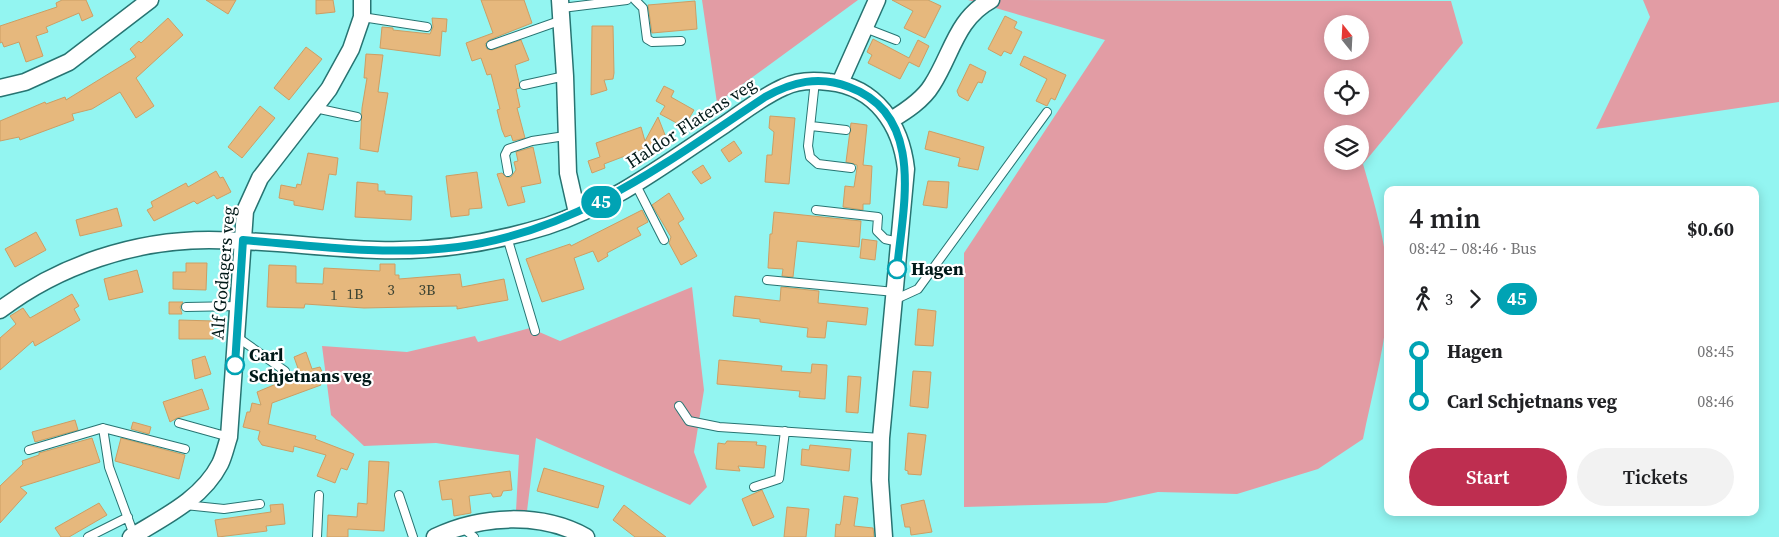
<!DOCTYPE html>
<html lang="en">
<head>
<meta charset="utf-8">
<style>
  body { margin:0; font-family:"Source Serif 4",serif; background:#f2f2f2; color:#202124; height:100vh; display:flex; flex-direction:column; font-size:19px; white-space:nowrap }
  * { box-sizing:border-box; margin:0 }
  p { font-size:16px; color:#757577 }
  .icon { flex:none; width:28px; height:28px; fill:none; stroke:currentColor; stroke-width:2; stroke-linecap:round; stroke-linejoin:round }
  .map { position:relative; flex:1; overflow:hidden }
  .side { position:absolute; left:1384px; top:186px; width:375px; height:330px; display:flex; flex-direction:column; background:#fff; border-radius:10px; box-shadow:0 2px 12px #0003 }
  .side>* { flex:none }
  .badge { padding:0 10px; border-radius:16px; font-size:18px; line-height:32px }
  .needle { width:32px; rotate:342deg }
  .controls { position:absolute; left:1324px; top:15px; display:grid; gap:10px }
  .controls a { display:grid; place-items:center; width:45px; height:45px; border-radius:50%; background:#fff; box-shadow:0 2px 12px #0003; font-size:25px }
  .map>.badge { position:absolute; translate:-50% -50%; box-shadow:0 0 0 2px #fff }
  .legs { display:flex; align-items:center; gap:8px; height:55px; padding:0 25px; font-size:16px }
  .legs p { margin-inline-start:auto }
  .summary { display:flex; align-items:center; justify-content:space-between; height:85px; padding:0 25px }
  h1 { font-size:28px; font-weight:600; line-height:38px }
  .cta { display:flex; gap:10px; margin-top:auto; padding:10px 25px }
  .cta a { flex:1; height:58px; border-radius:30px; background:#be2e50; color:#fff; font-size:20px; font-weight:600; line-height:58px; text-align:center }
  .cta a+a { background:#f2f2f2; color:#202124 }
  ul { padding:0 25px; list-style:none }
  li { display:flex; align-items:center; gap:18px; height:50px; font-size:19px }
  li i { display:grid; place-items:center; width:8px; height:100%; margin:0 6px; background:currentColor }
  li i::after { content:''; width:12px; height:12px; margin:-6px; border:4px solid; border-radius:50%; background:#fff }
  li p { margin-inline-start:auto }
  li:first-child i { background:linear-gradient(#0000 50%,currentColor 0) }
  li:last-child i { background:linear-gradient(currentColor 50%,#0000 0) }
  .map>svg:first-child { display:block }
  .green { fill:#e29ca4; fill-rule:evenodd }
  .building { fill:#e6b87d; stroke:#cc9e64 }
  .lines { fill:none; stroke-linecap:round; stroke-linejoin:round }
  .service-casing { stroke:#277472; stroke-width:10 }
  .minor-casing { stroke:#277472; stroke-width:19 }
  .service { stroke:#fff; stroke-width:8 }
  .minor { stroke:#fff; stroke-width:16 }
  .line-1-casing { stroke:#fff; stroke-width:11 }
  .line-1 { stroke:#00a3b4; stroke-width:8 }
  .stop-1-dot { fill:#fff; stroke:#00a3b4; stroke-width:2.5 }
  .labels { text-anchor:middle; stroke-width:4.5; stroke-linejoin:round; paint-order:stroke }
  .number-label { font-size:15px; fill:#3a4131 }
  .street-label { font-size:18px; fill:#001918; stroke:#fff }
  .stop-label { font-size:18px; font-weight:bold; fill:#001918; stroke:#fff; text-anchor:start }
</style>
</head>
<body>
<div class="map">
<svg width="1779" height="537" viewBox="0 0 1779 537">
  <rect width="100%" height="100%" fill="#93f5f1"/>
  <path class="green" d="M702 0H858L717 103Z
    M968 0 1451 1 1463 43 1363 164C1377 212 1393 264 1387 315 1383 355 1371 399 1363 439L1318 469 1237 494 1158 492 1106 503 964 507V253L1105 40ZM1332 24H1360V51H1332ZM1332 79H1360V106H1332ZM1332 134H1360V161H1332Z
    M1643 0H1779V102L1596 129 1650 17Z
    M692 287 704 390 694 452 707 487 690 505 536 438 527 511H516L519 455 436 443 364 446 331 415 322 346 407 352 475 336 478 342 530 328 560 341Z"/>
  <path class="building" d="M62 0H86L93 16 82 21 79 13 46 27 48 32 36 36 43 56 26 62 19 42 4 47 2 42 0 43V26L57 7 56 3Z
    M206 0H236L228 14Z
    M316 0H333L335 12 316 14Z
    M481 0H524L532 23 489 40 485 44 487 49 492 50 521 40 529 60 515 65 519 82 520 88 516 89 520 107 517 108 525 138 513 141 511 135 505 137 502 130 497 110 500 109 491 74 487 75 481 58 472 61 466 43 493 33Z
    M892 0H928L941 6 925 38 904 28 913 11Z
    M695 1 697 29 652 33 648 5Z
    M1005 16 1017 22 1014 28 1022 32 1011 54 1004 51 1001 56 988 49Z
    M168 18 183 35 136 78 154 106 136 118 120 92 92 109 72 114 74 120 20 140 19 137 0 141V121L45 102 46 104 65 97 66 100 136 57 130 49 139 41 141 43Z
    M432 18 447 19 446 32 442 31 440 56 380 48 382 27 393 28V30L430 34 433 27Z
    M592 26H613L614 73 613 79 604 80 607 90 591 95Z
    M873 39 909 58 918 40 929 46 919 67 909 62 900 79 868 63 872 55 867 52Z
    M306 47 322 59 289 100 274 88Z
    M366 54 383 55 378 92 388 93 378 152 360 149 362 108 367 78H364Z
    M1024 56 1066 75 1055 100 1051 98 1047 106 1036 101 1047 79 1020 65Z
    M970 64 986 72 982 83 978 82 968 101 959 96 957 91Z
    M664 86 674 91 671 97 694 110 684 127 660 114 665 106 656 101Z
    M260 106 275 118 242 158 228 147Z
    M770 116 795 118 789 184 765 182 767 155H772L774 132 769 128Z
    M658 117 667 140 604 164 605 168 592 173 588 161 600 157 596 143 641 127 645 141Z
    M851 123 867 125 863 165 872 166 870 204H863V210L843 207 845 186 854 187 857 168V165L846 162Z
    M929 131 984 147 978 170 958 166 960 158 925 149Z
    M734 141 742 153 729 162 721 150Z
    M533 147 541 183 521 187 525 202 508 206 497 174 502 173 506 177H511L516 170 514 162 518 161 516 152Z
    M308 153 338 158 336 175 329 174 323 210 294 205V201L279 198 281 185 296 188 297 184 301 185Z
    M703 165 711 178 701 184 692 172Z
    M216 171 220 178 223 177 231 192 217 199 214 195 197 204 194 201 154 221 147 210 153 207 151 202 186 183 188 187Z
    M477 172 482 208 469 209V215L451 217 446 176Z
    M928 181 949 182 947 208 923 205Z
    M357 182 378 184V191H385V194L412 196 411 220 355 217Z
    M669 193 684 219 678 223 697 256 681 265 669 243 671 237 652 205Z
    M117 208 122 226 80 236 76 220Z
    M642 210 648 222 637 228 641 235 635 238 607 253 608 256 598 262 593 251 574 258 584 289 542 302 526 259 570 244 571 246Z
    M774 212 861 221 859 247 797 241 793 277 782 276 783 269 768 268 770 234H772Z
    M36 232 46 250 15 267 5 249Z
    M862 239 877 241 875 260 860 258Z
    M186 263H207L206 290 173 289V272H186Z
    M380 264H395V275H399V279L460 274 462 287 504 279 508 300 457 309V306L364 308 305 304 304 308 267 307 269 265 296 266V283L323 284 324 268 380 271Z
    M137 270 143 292 109 300 104 279Z
    M781 287 819 291 818 303 868 308 866 325 827 321 825 338 807 337 808 328 760 322V319L733 316 735 296 780 301Z
    M72 294 79 306 74 309 80 320 35 346 33 341 0 370V338L16 324 10 316 23 308 30 318Z
    M169 302H183L180 307 182 314H169Z
    M918 309 936 311 933 346 915 345Z
    M179 320 214 321 213 339H179Z
    M306 352 312 369 320 367 325 379 319 381 321 385 272 403 268 424 316 436 315 439 354 454 347 470 341 468 335 483 317 476 326 455 294 446 293 452 262 445 258 439 260 431 243 427 247 412H250L252 403 261 405 257 392 300 374 294 357Z
    M205 356 211 374 195 379 192 360Z
    M719 360 782 366 781 371 811 373 812 364 827 365 825 399 799 397 800 391 717 384Z
    M913 371 931 372 928 408 910 406Z
    M848 376 861 377 858 413 846 412Z
    M202 389 209 409 177 418 170 422 163 402Z
    M75 420 78 430 35 442 32 432Z
    M133 422 151 427 149 434 131 429Z
    M908 433 926 435 921 475 908 474V471L905 470Z
    M92 438 100 462 20 487 27 493 0 523V486L23 464 22 461 39 455V453Z
    M121 438 185 455 179 479 115 461Z
    M727 441 757 442 756 445 766 446 764 468 738 466 740 471 716 469 718 443 725 444Z
    M810 445 851 449 849 471 801 465 802 449 809 450Z
    M369 461 389 462 384 531 348 529V537H327L328 515 357 517 358 503 367 504Z
    M544 468 604 486 598 508 537 491Z
    M510 471 512 490 503 491 501 496 493 497 491 493 469 496 471 513 454 516 452 499 442 500 439 481Z
    M762 490 774 517 753 526 742 499Z
    M844 496 858 498 854 526 873 528 874 537H835L836 524 840 525 841 521Z
    M924 500 932 532 911 535 910 527H905L901 505Z
    M99 503 107 515 69 537H61L55 528Z
    M283 504 285 524 266 526 267 531 218 537 215 520 271 512 270 505Z
    M624 505 646 522 666 537H635L613 520Z
    M787 507 809 509 806 537H784Z"/>
  <g class="lines">
    <defs>
      <path id="service" d="M635 0 643 8 647 39 652 42 681 41
        M562 8 627 0
        M362 17 427 27
        M865 28 896 40
        M491 45 562 20
        M815 81 808 146 810 157 818 164 851 168
        M524 85 565 76
        M315 108 357 117
        M811 126 846 130
        M508 172 505 155 508 149 532 141 565 136
        M635 183 664 240
        M816 210 878 217 877 231 885 239 899 242
        M507 237 535 331
        M767 280 895 292
        M894 300 918 289 1047 112
        M186 307 239 306
        M237 337 285 371
        M679 406 689 421 719 427 881 438
        M179 423 229 437
        M29 450 103 428
        M754 487 779 479 785 431
        M399 495 413 537
        M185 505 224 509 260 504
        M463 528 474 537
        M134 535 109 467 103 428 185 449
        M88 537 128 517
        M317 537 319 495"/>
      <path id="minor" d="M560 0 565 76 568 173 577 213
        M840 83 877 0
        M0 88 25 82 69 62 150 0
        M891 120C906 111 923 100 932 85 952 54 956 19 991 0
        M0 310C59 265 135 240 209 240 265 240 321 248 377 250 435 252 492 243 547 226 612 205 668 162 724 125 743 112 763 96 784 87 798 80 814 80 829 82 876 87 901 125 906 169L881 438 880 480 884 537
        M131 537C164 517 202 499 220 464 224 456 226 446 229 437L245 211 260 178 329 89 351 49 362 17V0
        M435 537C481 515 541 512 586 537"/>
    </defs>
    <use href="#service" class="service-casing"/>
    <use href="#minor" class="minor-casing"/>
    <use href="#service" class="service"/>
    <use href="#minor" class="minor"/>
  </g>
  <g class="lines">
    <defs>
      <path id="line-1" d="M235 365 243 240C314 246 387 256 458 247 578 231 667 162 765 97 792 82 819 75 849 87 926 115 903 207 897 269"/>
    </defs>
    <use href="#line-1" class="line-1-casing"/>
    <use href="#line-1" class="line-1"/>
  </g>
  <g class="stop-1-dot">
    <circle cx="897" cy="269" r="9"/>
    <circle cx="235" cy="365" r="9"/>
  </g>
  <g class="labels">
    <g class="number-label">
      <text x="391" y="295">3</text>
      <text x="427" y="295">3B</text>
      <text x="355" y="299">1B</text>
      <text x="334" y="300">1</text>
    </g>
    <g class="street-label">
      <text transform="translate(691 123) rotate(-33)" y="6">Haldor Flatens veg</text>
      <text transform="translate(223 273) rotate(-85)" y="6">Alf Godagers veg</text>
    </g>
    <g class="stop-label">
      <text x="911" y="275">Hagen</text>
      <text x="249" y="361">Carl<tspan x="249" dy="21">Schjetnans veg</tspan></text>
    </g>
  </g>
</svg>
<div class="controls">
<a><svg class="needle" viewBox="-14 -14 28 28"><path d="M0-13l5 13h-10z" fill="#e53935"/><path d="M0 13l5-13h-10z" fill="#757577"/></svg></a>
<a><svg class="icon" aria-label="locate" viewBox="0 0 24 24"><circle cx="12" cy="12" r="6"/><path d="M12 2v4M12 18v4M2 12h4M18 12h4"/></svg></a>
<a><svg class="icon" aria-label="layers" viewBox="0 0 24 24"><path d="M12 4l9 5-9 5-9-5zM3 14l9 5 9-5"/></svg></a>
</div>
<b class="badge" style="left:601px;top:202px;background:#00a3b4;color:#fff">45</b>
<section class="side">
<div class="summary"><div><h1>4 min</h1><p>08:42 – 08:46 · Bus</p></div><b>$0.60</b></div>
<div class="legs"><svg class="icon" aria-label="walk" viewBox="0 0 24 24"><circle cx="13" cy="4" r="2"/><path d="M13 8l-2 6 4 7M11 14l-3 7M7 12l3-4h3l4 4"/></svg>3<svg class="icon" aria-label="forward" viewBox="0 0 24 24"><path d="M9 5l7 7-7 7"/></svg><b class="badge" style="background:#00a3b4;color:#fff">45</b></div>
<ul>
<li><i style="color:#00a3b4"></i><b>Hagen</b><p>08:45</p></li>
<li><i style="color:#00a3b4"></i><b>Carl Schjetnans veg</b><p>08:46</p></li>
</ul>
<div class="cta"><a>Start</a><a>Tickets</a></div>
</section>
</div>
</body>
</html>
